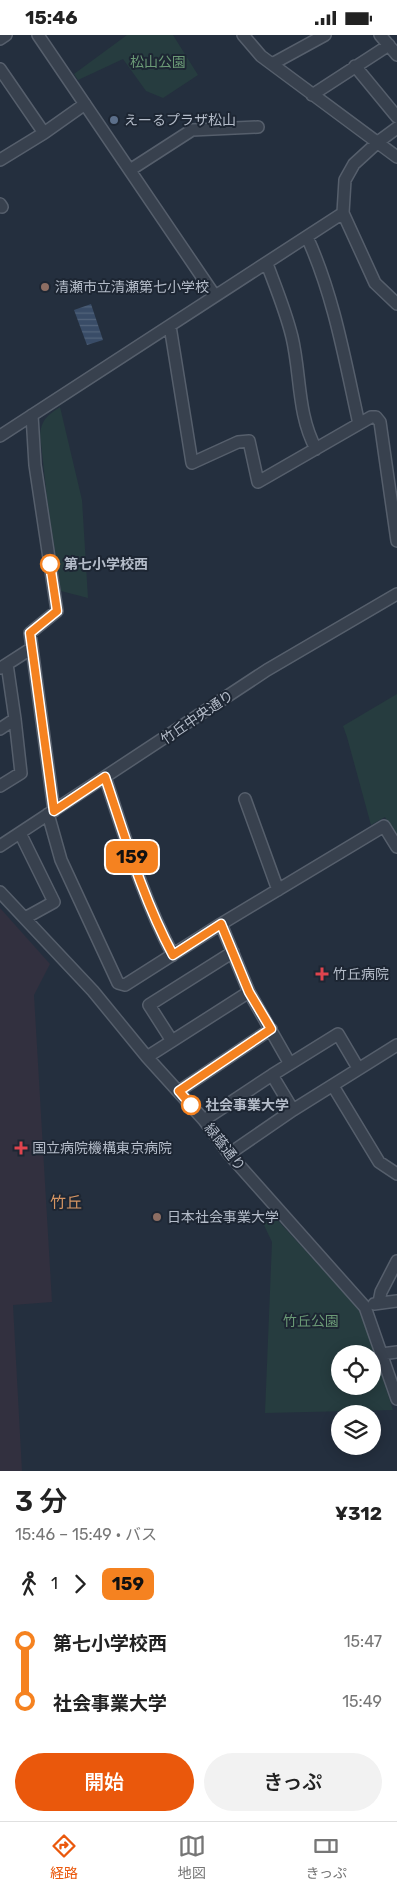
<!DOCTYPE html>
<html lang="ja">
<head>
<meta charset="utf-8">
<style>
  body { margin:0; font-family:Rubik,"Noto Sans JP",sans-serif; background:#f2f2f2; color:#222; height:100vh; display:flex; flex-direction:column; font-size:19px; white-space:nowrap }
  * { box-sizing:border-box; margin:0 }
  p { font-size:16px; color:#767676 }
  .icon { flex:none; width:28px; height:28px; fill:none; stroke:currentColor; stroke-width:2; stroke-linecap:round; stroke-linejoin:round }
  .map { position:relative; height:1436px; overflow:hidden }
  .sheet { display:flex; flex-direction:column; background:#fff; flex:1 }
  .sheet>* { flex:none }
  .badge { padding:0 10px; border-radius:8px; font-size:18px; line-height:32px }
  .fabs { position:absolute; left:331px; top:1310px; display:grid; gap:10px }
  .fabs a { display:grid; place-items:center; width:50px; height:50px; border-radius:50%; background:#fff; box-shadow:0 2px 12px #0003; font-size:25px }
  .map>.badge { position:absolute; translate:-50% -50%; box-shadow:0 0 0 2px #fff }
  .legs { display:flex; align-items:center; gap:8px; height:55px; padding:0 15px; font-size:16px }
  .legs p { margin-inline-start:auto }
  .overview { display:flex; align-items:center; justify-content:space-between; height:85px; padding:0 15px }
  h1 { font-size:28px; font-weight:600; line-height:38px }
  .button { display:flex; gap:10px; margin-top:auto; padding:10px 15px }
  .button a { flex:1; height:58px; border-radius:30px; background:#ea580c; color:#fff; font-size:20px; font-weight:600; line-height:58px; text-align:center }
  .button a+a { background:#f2f2f2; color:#222 }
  ul { padding:0 15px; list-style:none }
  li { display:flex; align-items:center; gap:18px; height:60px; font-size:19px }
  li i { display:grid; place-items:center; width:8px; height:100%; margin:0 6px; background:currentColor }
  li i::after { content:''; width:12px; height:12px; margin:-6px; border:4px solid; border-radius:50%; background:#fff }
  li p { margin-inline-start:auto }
  li:first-child i { background:linear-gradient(#0000 50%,currentColor 0) }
  li:last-child i { background:linear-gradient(currentColor 50%,#0000 0) }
  .status { display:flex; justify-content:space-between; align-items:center; height:35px; padding:0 25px; background:#fff; direction:ltr }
  .status svg { height:14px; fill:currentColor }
  .menu { display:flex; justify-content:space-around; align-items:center; height:70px; border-top:1px solid #e0e0e0; background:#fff; font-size:14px; color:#767676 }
  .menu a { display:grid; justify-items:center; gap:2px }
  .menu .on { color:#ea580c }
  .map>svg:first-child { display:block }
  .medical { fill:#32303f }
  .park { fill:#263c3f; fill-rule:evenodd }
  .water { fill:url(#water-rules) }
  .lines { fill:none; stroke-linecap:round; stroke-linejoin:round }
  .minor-casing { stroke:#565f6c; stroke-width:14 }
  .minor { stroke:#38414e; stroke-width:11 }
  .line-1-casing { stroke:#fff; stroke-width:11 }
  .line-1 { stroke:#f58220; stroke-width:8 }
  .service-dot { fill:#5c6f8a; stroke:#1d2633; stroke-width:2 }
  .education-dot { fill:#8d6e63; stroke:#1d2633; stroke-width:2 }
  .stop-1-dot { fill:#fff; stroke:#f58220; stroke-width:2.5 }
  .health-dot { fill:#e0444e; stroke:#1d2633; stroke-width:2 }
  .labels { text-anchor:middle; stroke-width:4; stroke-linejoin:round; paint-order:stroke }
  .park-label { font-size:14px; fill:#6b9a76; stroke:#1d2633 }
  .poi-label { font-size:14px; fill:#b4bcc9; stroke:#1d2633; text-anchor:start }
  .stop-label { font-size:14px; font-weight:bold; fill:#b4bcc9; stroke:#1d2633; text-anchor:start }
  .street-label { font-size:14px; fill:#b4bcc9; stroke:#1d2633 }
  .quarter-label { font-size:16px; fill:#d59563; stroke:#1d2633 }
</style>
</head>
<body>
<div class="status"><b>15:46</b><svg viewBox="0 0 49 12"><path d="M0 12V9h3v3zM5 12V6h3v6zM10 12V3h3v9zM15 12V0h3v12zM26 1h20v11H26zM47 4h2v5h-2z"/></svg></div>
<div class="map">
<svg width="397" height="1436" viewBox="0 0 397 1436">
  <defs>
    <pattern id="water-rules" width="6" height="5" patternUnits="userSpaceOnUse" patternTransform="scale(1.25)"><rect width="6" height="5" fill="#394c67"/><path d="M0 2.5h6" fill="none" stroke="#53647b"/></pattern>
  </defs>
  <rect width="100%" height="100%" fill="#242f3e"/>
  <path class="medical" d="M0 873 50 929 34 960 52 1267 13 1270 22 1436H0Z"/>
  <path class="park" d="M127 0H173L198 40 163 63 146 56 123 24 78 45 74 39Z
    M60 372 82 465 88 563 61 556 47 463 40 399C42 384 48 380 60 372Z
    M397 659V802L385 782 371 790 347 702 343 691Z
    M270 1177 361 1276 393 1375 265 1378 272 1207 263 1188ZM340 1319H372V1351H340Z"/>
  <path class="water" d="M91 269 103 305 87 310 74 275Z"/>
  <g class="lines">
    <defs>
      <path id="minor" d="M38 0 215 261
        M243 0 261 21 397 122
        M380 0 397 20
        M0 4 6 0
        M272 29 325 0
        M355 31 397 82
        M0 34 44 98 0 125
        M312 60 389 10
        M397 93 378 107 354 129 345 145 343 178 375 248 397 269
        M44 98 85 69
        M130 135 192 95 258 92
        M0 169 2 172
        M307 202C334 261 345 326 359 389
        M267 229C276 253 286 277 292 302 301 340 297 379 316 414
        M170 291 192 428 238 407 249 406 258 447 371 382H376L380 387 397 506
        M32 380 35 430 57 576 30 598 54 776
        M0 401 343 178
        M1 633 32 613
        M0 694 15 684
        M105 742C125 802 143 864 173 920
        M0 751 21 738 15 684 7 629
        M245 764 278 855
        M48 779 61 825 118 948 125 950 221 889 384 791 397 812
        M20 798 54 867 25 883
        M0 811 267 635 397 559
        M0 857 93 956 147 1022 204 1085 229 1119 365 1272 397 1364
        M221 889 249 957 290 1029
        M172 1006 149 970 233 917
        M147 1022 249 957
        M272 1040 293 1075
        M333 1051 379 1127 397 1139
        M179 1056 271 994
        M204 1085 272 1040 338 999 358 1033
        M229 1119 293 1075 397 1010
        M379 1267 381 1257 397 1226
        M374 1269 397 1266
        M382 1319 397 1317"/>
    </defs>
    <use href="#minor" class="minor-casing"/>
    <use href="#minor" class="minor"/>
  </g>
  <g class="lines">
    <defs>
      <path id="line-1" d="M50 529 57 576 30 598 54 776 105 742C125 802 143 864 173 920L221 889 249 957 271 994 179 1056 191 1070"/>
    </defs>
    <use href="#line-1" class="line-1-casing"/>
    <use href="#line-1" class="line-1"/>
  </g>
  <circle class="service-dot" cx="114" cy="85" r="5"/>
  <g class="education-dot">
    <circle cx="45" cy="252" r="5"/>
    <circle cx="157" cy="1182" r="5"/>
  </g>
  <g class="stop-1-dot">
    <circle cx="50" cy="529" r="9"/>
    <circle cx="191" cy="1070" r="9"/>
  </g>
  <g class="health-dot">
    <path d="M319.5 931.5h5v5h5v5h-5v5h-5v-5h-5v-5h5z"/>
    <path d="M18.5 1105.5h5v5h5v5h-5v5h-5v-5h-5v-5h5z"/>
  </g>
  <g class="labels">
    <g class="park-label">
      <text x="158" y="32">松山公園</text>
      <text x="311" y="1291">竹丘公園</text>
    </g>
    <g class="poi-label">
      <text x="124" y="90">えーるプラザ松山</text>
      <text x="55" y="257">清瀬市立清瀬第七小学校</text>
      <text x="333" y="944">竹丘病院</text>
      <text x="32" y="1118">国立病院機構東京病院</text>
      <text x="167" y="1187">日本社会事業大学</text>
    </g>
    <g class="stop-label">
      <text x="64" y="534">第七小学校西</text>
      <text x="205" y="1075">社会事業大学</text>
    </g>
    <g class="street-label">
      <text transform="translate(197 682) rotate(-34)" y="5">竹丘中央通り</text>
      <text transform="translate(225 1112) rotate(52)" y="5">緑蔭通り</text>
    </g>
    <g class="quarter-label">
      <text x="66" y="1173">竹丘</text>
    </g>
  </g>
</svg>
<div class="fabs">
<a><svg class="icon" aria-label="locate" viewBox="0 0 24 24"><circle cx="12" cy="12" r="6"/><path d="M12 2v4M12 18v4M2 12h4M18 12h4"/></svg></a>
<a><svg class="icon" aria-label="layers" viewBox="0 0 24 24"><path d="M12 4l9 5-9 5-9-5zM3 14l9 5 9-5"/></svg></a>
</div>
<b class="badge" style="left:132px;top:822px;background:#f58220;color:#111">159</b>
</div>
<section class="sheet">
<div class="overview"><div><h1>3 分</h1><p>15:46 – 15:49 · バス</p></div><b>¥312</b></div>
<div class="legs"><svg class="icon" aria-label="walk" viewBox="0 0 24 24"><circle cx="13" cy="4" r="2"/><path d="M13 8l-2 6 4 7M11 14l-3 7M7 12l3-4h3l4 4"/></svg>1<svg class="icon" aria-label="forward" viewBox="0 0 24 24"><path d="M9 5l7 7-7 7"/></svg><b class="badge" style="background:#f58220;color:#111">159</b></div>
<ul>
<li><i style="color:#f58220"></i><b>第七小学校西</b><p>15:47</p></li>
<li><i style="color:#f58220"></i><b>社会事業大学</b><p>15:49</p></li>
</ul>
<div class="button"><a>開始</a><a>きっぷ</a></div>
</section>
<nav class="menu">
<a class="on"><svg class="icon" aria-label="directions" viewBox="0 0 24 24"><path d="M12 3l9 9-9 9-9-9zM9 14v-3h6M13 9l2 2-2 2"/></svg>経路</a>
<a><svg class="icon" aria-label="map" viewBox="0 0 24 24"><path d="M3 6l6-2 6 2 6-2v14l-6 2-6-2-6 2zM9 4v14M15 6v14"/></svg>地図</a>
<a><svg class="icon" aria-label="tickets" viewBox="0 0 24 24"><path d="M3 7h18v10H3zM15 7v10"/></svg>きっぷ</a>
</nav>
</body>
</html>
